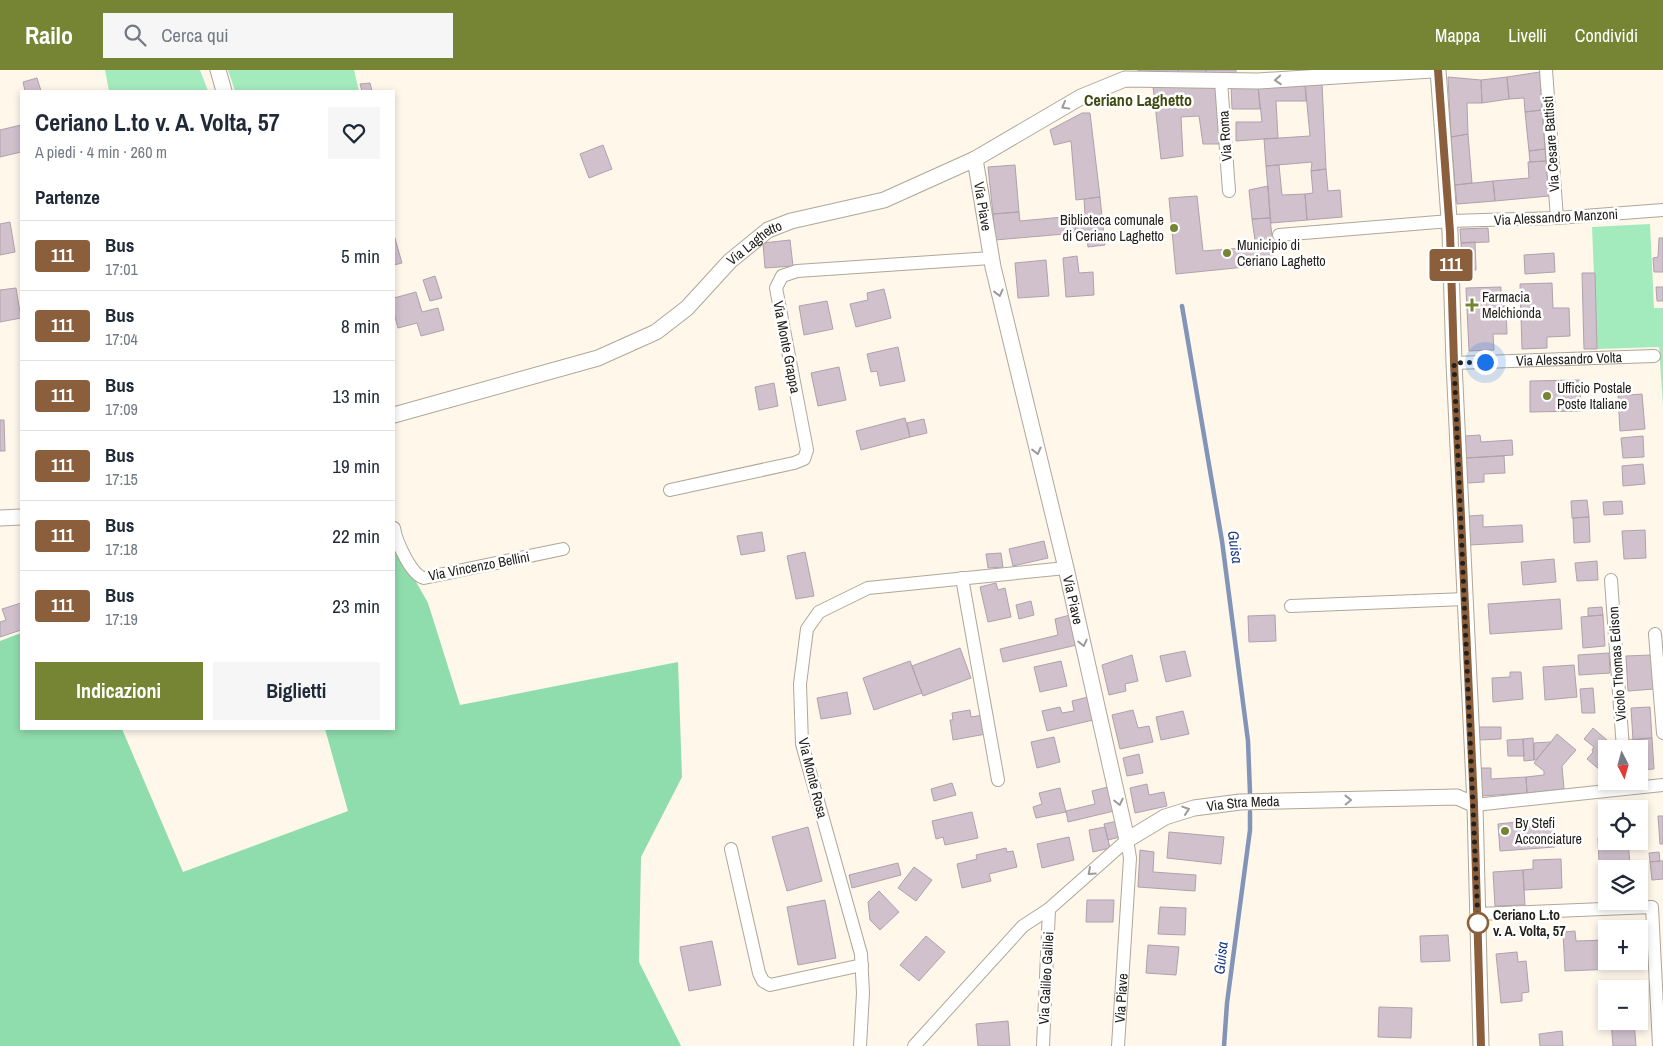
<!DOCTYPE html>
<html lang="it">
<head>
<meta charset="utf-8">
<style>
  body { margin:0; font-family:"Archivo Narrow",sans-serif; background:#f6f6f7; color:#1f2937; height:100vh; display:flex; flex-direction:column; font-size:19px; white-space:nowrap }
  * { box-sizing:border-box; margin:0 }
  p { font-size:16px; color:#747a83 }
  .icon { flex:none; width:28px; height:28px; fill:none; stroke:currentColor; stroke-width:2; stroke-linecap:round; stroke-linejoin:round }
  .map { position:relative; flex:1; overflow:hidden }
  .drawer { position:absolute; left:20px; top:20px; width:375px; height:640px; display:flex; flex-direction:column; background:#fff; border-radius:0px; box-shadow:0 2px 8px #0003 }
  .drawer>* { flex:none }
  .badge { padding:0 10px; border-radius:4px; font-size:18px; line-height:32px }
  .needle { width:32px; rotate:174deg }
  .buttons { position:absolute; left:1598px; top:670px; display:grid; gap:10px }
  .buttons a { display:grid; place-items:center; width:50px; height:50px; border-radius:0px; background:#fff; box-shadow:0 2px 8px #0003; font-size:25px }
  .you { position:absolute; width:25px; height:25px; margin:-12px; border:4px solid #fff; border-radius:50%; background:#1a73e8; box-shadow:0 0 0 8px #1a73e833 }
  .map>.badge { position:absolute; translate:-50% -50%; box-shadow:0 0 0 2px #fff }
  h2 { padding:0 15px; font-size:19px; line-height:45px }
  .round { display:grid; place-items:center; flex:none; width:52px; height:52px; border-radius:0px; background:#f6f6f7 }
  .overview { display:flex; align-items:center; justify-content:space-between; height:85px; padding:0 15px }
  h1 { font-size:24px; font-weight:700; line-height:38px }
  .button { display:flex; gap:10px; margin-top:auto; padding:10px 15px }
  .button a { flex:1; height:58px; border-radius:0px; background:#758534; color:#fff; font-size:20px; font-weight:700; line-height:58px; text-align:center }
  .button a+a { background:#f6f6f7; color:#1f2937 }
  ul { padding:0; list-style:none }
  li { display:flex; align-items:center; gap:15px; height:70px; padding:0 15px; border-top:1px solid #e0e1e3 }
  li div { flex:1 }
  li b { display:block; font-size:19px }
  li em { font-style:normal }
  li .badge { min-width:55px; font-weight:700; text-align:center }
  header { display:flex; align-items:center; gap:30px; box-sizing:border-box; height:70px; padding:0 25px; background:#758534; color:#fff }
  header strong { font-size:24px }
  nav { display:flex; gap:28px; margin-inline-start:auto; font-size:18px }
  .search { width:350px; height:45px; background:#f6f6f7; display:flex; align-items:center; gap:12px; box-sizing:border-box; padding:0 18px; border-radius:0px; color:#747a83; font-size:19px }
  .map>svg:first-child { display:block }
  .green { fill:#a3ebbd }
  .forest { fill:#8fdcac }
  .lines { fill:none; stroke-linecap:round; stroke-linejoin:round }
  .stream { stroke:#8294b8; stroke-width:4.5 }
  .building { fill:#d0c1cc; stroke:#b0a1ac }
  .minor-casing { stroke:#afa798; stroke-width:14 }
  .tertiary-casing { stroke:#afa798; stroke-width:17 }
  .minor { stroke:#fff; stroke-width:12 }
  .tertiary { stroke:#fff; stroke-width:15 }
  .oneway { stroke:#9c9b99 }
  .line-casing { stroke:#fff; stroke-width:11 }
  .line { stroke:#8b5e3c; stroke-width:8 }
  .walk { stroke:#24211c; stroke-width:5; stroke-dasharray:0 9 }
  .poi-dot { fill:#758534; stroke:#fff; stroke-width:2 }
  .stop-dot { fill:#fff; stroke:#8b5e3c; stroke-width:2.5 }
  .labels { text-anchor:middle; stroke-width:5; stroke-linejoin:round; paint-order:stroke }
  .street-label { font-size:14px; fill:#24211c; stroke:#fff }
  .poi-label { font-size:14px; fill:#24211c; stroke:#fff; text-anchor:start }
  .stop-label { font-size:14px; font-weight:bold; fill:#24211c; stroke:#fff; text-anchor:start }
  .water-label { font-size:15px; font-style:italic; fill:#193984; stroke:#fff }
  .quarter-label { font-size:16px; font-weight:bold; fill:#3f4a10; stroke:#fff }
</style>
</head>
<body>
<header>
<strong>Railo</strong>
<div class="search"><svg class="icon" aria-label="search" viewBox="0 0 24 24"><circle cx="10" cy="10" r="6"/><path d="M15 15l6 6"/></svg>Cerca qui</div>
<nav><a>Mappa</a><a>Livelli</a><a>Condividi</a></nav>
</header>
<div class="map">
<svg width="1663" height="976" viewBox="0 0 1663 976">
  <rect width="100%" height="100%" fill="#fef7ea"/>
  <path class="green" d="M105 0H200L208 21H109Z
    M228 0H354L359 21H235Z
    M1650 154 1654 238H1663V336L1659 277 1597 279 1592 157Z"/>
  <path class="forest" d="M398 480 428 533 460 635 678 592 682 707 641 787 639 892 681 976H0V571L21 563V659H122L183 802 348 741 325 659H394V481Z"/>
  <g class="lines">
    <path class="stream" d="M1182 236 1222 471 1248 671 1250 723
      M1224 976 1227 933 1250 760V742"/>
  </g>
  <path class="building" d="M1138 0H1178V3L1138 2Z
    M1178 0H1206V3H1178Z
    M1206 0H1236V3H1206Z
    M1540 2 1542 40 1525 42 1524 28 1509 29 1507 7Z
    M1448 7 1481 10 1482 33H1467L1468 64 1451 67Z
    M1507 7 1509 29 1482 33 1481 10Z
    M37 8 41 21H25L23 12Z
    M370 13 372 21H362L360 14Z
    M1305 13H1322L1326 99 1311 101 1312 92 1266 96 1264 69 1310 66Z
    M1305 13 1306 31H1276L1278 68 1236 71V52H1262L1258 16Z
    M1215 14 1220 74H1203L1199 46 1181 47 1183 86 1161 89 1153 16Z
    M1231 15 1258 16 1260 39H1232Z
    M1542 40 1545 79 1529 81 1525 42Z
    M1082 43H1090L1100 127 1076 130 1071 71 1054 75 1050 60Z
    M21 55V82L0 87V60Z
    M1468 64 1472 113 1455 115 1451 67Z
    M603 75 612 99 589 108 580 84Z
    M1545 79 1546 91 1530 92 1529 81Z
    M1546 91 1549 126 1495 131 1493 111 1529 108 1528 92Z
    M1015 95 1019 142 993 144 988 97Z
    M1279 95 1282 125 1305 124 1307 150 1271 153 1266 96Z
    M1326 99 1328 121 1340 120 1342 147 1307 150 1305 124 1313 123 1311 101Z
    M1493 111 1495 131 1457 134 1455 115Z
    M1268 116 1270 148 1252 149 1249 120Z
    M1197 126 1203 181 1256 177 1252 149 1270 148 1275 194 1176 204 1169 128Z
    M1100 127 1105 175 1088 177 1086 162 1076 163 1074 146 1085 145 1084 129Z
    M1019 142 1020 151 1074 146 1076 163 995 170 993 144Z
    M10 152 15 182 0 185V154Z
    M1488 158 1489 172 1461 173 1460 159Z
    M394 165 402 193 394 195Z
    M1659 168H1663V202H1654L1653 188 1658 187Z
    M790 170 793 196 765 198 763 173Z
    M1475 172 1476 200 1462 201 1461 173Z
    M1554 183 1555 202 1525 204 1524 185Z
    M1077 186 1079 203 1093 202 1094 225 1066 227 1063 188Z
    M1046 190 1049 226 1018 228 1015 193Z
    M1582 203H1595L1597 279H1584Z
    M435 206 442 228 430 231 423 210Z
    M1552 213 1553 238H1569L1570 266 1547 267V278L1522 279 1520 214Z
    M1501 217V236H1506L1507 264H1493L1494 280 1469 281 1466 218Z
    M1656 217H1663V231H1657Z
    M16 218 21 248 0 252V220Z
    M884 219 891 248 856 257 850 234 868 230 867 223Z
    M416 222 422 242 438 238 444 260 421 266 417 253 398 258 394 243V228Z
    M827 231 833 259 804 265 799 236Z
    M898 277 905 311 880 316 877 301 871 302 867 284Z
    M839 297 846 330 818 336 811 303Z
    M1580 310 1581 341 1530 342V311Z
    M774 313 778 336 759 340 755 317Z
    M1642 324 1645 359 1620 361 1618 326Z
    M905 348 910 367 861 380 856 361Z
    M924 349 927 363 910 367 907 353Z
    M0 350H4L5 381H0Z
    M1480 365 1481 372 1512 370 1513 385 1466 388 1465 366Z
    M1643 366 1644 387 1623 388 1621 368Z
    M1504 386 1505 403 1484 404V412L1467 413 1466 388Z
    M1643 394 1645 414 1623 416 1622 396Z
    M1587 430 1589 447 1572 448 1571 431Z
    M1622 431 1623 444 1604 445 1603 432Z
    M1483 445V457L1522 455 1523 472 1470 475 1469 446Z
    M1589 447 1590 472 1574 473 1573 448Z
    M1645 460 1646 488 1624 489 1622 461Z
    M762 462 765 481 741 485 737 466Z
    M1044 471 1048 488 1013 496 1009 479Z
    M805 482 814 526 796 529 787 486Z
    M1001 483 1003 497 988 498 986 484Z
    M1554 489 1556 512 1523 515 1521 492Z
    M1597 491 1598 510 1577 511 1575 493Z
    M996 513 998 520 1005 518 1011 547 988 552 980 517Z
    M1560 529 1562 559 1490 564 1488 534Z
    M1031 531 1034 545 1019 549 1016 535Z
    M21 533V560L0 567V552L6 550 2 539Z
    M1602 537 1603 545 1588 546V538Z
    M1070 545 1077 575 1003 592 1000 579 1058 565 1055 549Z
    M1275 545 1276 571 1249 572 1248 546Z
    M1603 545 1605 576 1583 578 1581 547Z
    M960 578 971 608 923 626 912 596Z
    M1185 581 1191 606 1166 612 1160 586Z
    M1609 583 1610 603 1579 605 1578 585Z
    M1132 585 1138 611 1125 614 1126 621 1109 625 1102 595Z
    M1651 585 1654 619 1628 621 1626 586Z
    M910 591 922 623 874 640 863 608Z
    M1061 591 1067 616 1040 622 1034 597Z
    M1574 595 1577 627 1545 630 1543 597Z
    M1510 602H1521L1523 629 1493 632 1492 608 1510 607Z
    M1593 618 1595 643H1582L1580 619Z
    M847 622 851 644 821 649 817 628Z
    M1088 627 1093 650 1047 661 1042 641 1060 637 1062 643 1074 641 1072 631Z
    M1650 637 1652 668 1633 670 1631 638Z
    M970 640 971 647 983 645 986 664 953 670 950 650H953L952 643Z
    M1133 640 1138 658 1149 656 1153 672 1120 679 1112 645Z
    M1183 641 1189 664 1161 670 1156 647Z
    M1478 657H1501V669L1478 670Z
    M1593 658 1608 671 1603 677 1606 679 1604 683 1606 692 1600 700 1587 689 1593 682 1592 680 1594 677 1584 669Z
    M1557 664 1576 680 1562 696 1564 719 1527 723 1526 707 1544 705V701L1534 693Z
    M1054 667 1060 692 1037 698 1031 672Z
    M1533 668 1534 690 1524 691 1523 669Z
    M1652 668 1654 699 1639 700V679H1629V670Z
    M1523 669 1524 686H1508L1507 670Z
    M1551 672 1536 690H1534V673Z
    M1139 684 1143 703 1127 706 1123 688Z
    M1480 698H1491V709L1526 707 1527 723 1481 726Z
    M952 713 956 725 934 731 931 719Z
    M1147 714 1149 725 1164 722 1167 736 1135 743 1130 718Z
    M1108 717 1114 741 1068 752 1066 741 1095 734 1092 721Z
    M1060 718 1066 742 1036 748 1033 737 1042 734 1039 723Z
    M972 742 978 768 945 775 943 767 936 769 932 751Z
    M1658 746H1663V774H1660Z
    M1544 749 1545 756 1553 755 1555 777 1500 781 1498 754Z
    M1117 751 1120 767 1108 770 1104 754Z
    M808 757 822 811 787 821 772 767Z
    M1105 757 1110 778 1093 782 1089 760Z
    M1169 762 1224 767 1221 794 1167 788Z
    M1069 767 1074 790 1042 798 1037 774Z
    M1598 768H1606V771H1628L1630 794 1599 795Z
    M1006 778 1007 782 1013 781 1017 797 989 804 991 811 962 818 957 794 977 789 976 785Z
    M1140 780 1154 782 1153 802 1196 805 1195 821 1138 817Z
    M1659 782 1660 791 1650 792 1649 783Z
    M1561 789 1562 818 1524 820 1523 800 1533 799V790Z
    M1660 791H1663V809L1652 810 1650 792Z
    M898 793 901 805 852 818 849 805Z
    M914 797 932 810 916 831 898 818Z
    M1523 800 1525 835 1495 836 1493 802Z
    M879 821 899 842 880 860 870 850 868 832Z
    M825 830 836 888 798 895 787 837Z
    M1087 830H1114L1113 852H1086Z
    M1160 837 1186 838 1185 865 1158 864Z
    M1575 861 1576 871 1606 870V891H1614V899L1565 901 1563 862Z
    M1448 865 1450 891 1421 892 1420 866Z
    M926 866 945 882 919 911 900 895Z
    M712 871 721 915 689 921 680 877Z
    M1148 875 1179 877 1176 905 1146 903Z
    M1517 882 1518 892 1526 891 1529 922 1522 923V931L1501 933 1496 884Z
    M1379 937 1412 938 1411 968 1378 967Z
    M1008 951 1010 976H978L976 954Z
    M1611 951H1634L1636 976H1613Z
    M1562 961 1563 976H1540L1539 964Z"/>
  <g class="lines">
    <defs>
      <g id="minor">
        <path d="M1546 0 1557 148"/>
        <path d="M1221 11 1229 121"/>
        <path d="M1279 165 1450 151 1557 148 1663 140"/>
        <path id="s1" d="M1454 293 1654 286"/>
        <path d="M670 420 794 393 804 389 807 380 776 218 782 206 797 201 991 188"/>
        <path d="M394 458C396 471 411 505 424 508L563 479"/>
        <path d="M962 508 998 710"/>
        <path d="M1611 510 1623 679"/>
        <path d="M1291 536 1465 529"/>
        <path d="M1655 564 1663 663"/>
        <path d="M1475 735 1663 715"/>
        <path d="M731 779 759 903 763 911 770 915 862 895"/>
        <path d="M1478 844 1652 837 1659 976"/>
        <path d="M860 976 863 923 861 884 802 674 800 614 807 559 819 542 868 518 1066 498"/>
        <path d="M914 976 1023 856 1049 839 1127 770"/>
        <path d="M1043 976 1049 839"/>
        <path id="s2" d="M1118 976 1130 788 1127 770"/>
      </g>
      <g id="tertiary">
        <path d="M218 0 224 21"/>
        <path d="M1438 0 1450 162 1454 293 1475 735 1481 976"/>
        <path id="s3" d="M975 89 993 197 1066 498 1127 770 1165 747 1194 738 1240 732 1457 727 1475 735"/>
        <path id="s4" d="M394 345 598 288 656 262 687 238 730 191 768 160 791 151 884 130 975 89 1081 27 1125 9 1258 11 1432 0"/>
        <path d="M0 448 21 447"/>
      </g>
    </defs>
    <use href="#minor" class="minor-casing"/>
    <use href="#tertiary" class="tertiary-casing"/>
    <use href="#minor" class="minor"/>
    <use href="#tertiary" class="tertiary"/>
  </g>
  <defs><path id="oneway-chevron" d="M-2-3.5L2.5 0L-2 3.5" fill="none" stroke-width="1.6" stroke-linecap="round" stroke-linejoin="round" transform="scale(1.25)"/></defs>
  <g class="oneway">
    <use href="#oneway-chevron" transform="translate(1278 10) rotate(176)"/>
    <use href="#oneway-chevron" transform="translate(1065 36) rotate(151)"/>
    <use href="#oneway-chevron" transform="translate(999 223) rotate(76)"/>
    <use href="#oneway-chevron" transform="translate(1037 381) rotate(76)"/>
    <use href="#oneway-chevron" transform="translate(1083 573) rotate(77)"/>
    <use href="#oneway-chevron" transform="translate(1348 730) rotate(-1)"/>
    <use href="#oneway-chevron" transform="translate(1119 732) rotate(77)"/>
    <use href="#oneway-chevron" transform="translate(1186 740) rotate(-18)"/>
    <use href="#oneway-chevron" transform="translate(1091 802) rotate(138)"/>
  </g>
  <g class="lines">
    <defs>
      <path id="line" d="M1438 0 1450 162 1454 293 1474 735 1481 976"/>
    </defs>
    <use href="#line" class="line-casing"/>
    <use href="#line" class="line"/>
    <path class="walk" d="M1478 853 1454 293 1485 292"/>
  </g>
  <g class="poi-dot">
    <circle cx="1174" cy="158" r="5"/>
    <circle cx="1227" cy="183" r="5"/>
    <path d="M1469.5 227.5h5v5h5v5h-5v5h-5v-5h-5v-5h5z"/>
    <circle cx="1547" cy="326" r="5"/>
    <circle cx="1505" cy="761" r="5"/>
  </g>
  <circle class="stop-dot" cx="1478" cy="853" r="10"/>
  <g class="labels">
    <g class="street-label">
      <text transform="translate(1225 66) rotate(-94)" y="5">Via Roma</text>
      <text transform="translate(1551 74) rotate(-94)" y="5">Via Cesare Battisti</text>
      <text dy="5" stroke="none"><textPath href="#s3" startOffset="48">Via Piave</textPath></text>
      <text transform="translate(1556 147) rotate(-3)" y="5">Via Alessandro Manzoni</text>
      <text dy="5" stroke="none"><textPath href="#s4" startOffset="409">Via Laghetto</textPath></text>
      <text transform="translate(787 277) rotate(79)" y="5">Via Monte Grappa</text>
      <text dy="5" stroke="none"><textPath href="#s1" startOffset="115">Via Alessandro Volta</textPath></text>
      <text transform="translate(479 496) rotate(-11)" y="5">Via Vincenzo Bellini</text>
      <text dy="5" stroke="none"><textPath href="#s3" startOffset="452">Via Piave</textPath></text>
      <text transform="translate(1617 594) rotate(-94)" y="5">Vicolo Thomas Edison</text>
      <text transform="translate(813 708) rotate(76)" y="5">Via Monte Rosa</text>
      <text dy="5" stroke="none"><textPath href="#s3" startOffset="822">Via Stra Meda</textPath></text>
      <text transform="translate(1046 908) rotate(-87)" y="5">Via Galileo Galilei</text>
      <text dy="5" stroke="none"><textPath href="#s2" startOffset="48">Via Piave</textPath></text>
    </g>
    <g class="poi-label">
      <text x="1164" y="155" text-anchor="end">Biblioteca comunale<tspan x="1164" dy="16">di Ceriano Laghetto</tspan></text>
      <text x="1237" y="180">Municipio di<tspan x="1237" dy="16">Ceriano Laghetto</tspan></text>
      <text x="1482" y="232">Farmacia<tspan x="1482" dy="16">Melchionda</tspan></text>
      <text x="1557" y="323">Ufficio Postale<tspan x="1557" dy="16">Poste Italiane</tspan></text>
      <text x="1515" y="758">By Stefi<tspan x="1515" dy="16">Acconciature</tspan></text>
    </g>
    <g class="stop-label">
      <text x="1493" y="850">Ceriano L.to<tspan x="1493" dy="16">v. A. Volta, 57</tspan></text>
    </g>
    <g class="water-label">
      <text transform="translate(1235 477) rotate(82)" y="5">Guisa</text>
      <text transform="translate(1221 888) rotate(-84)" y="5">Guisa</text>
    </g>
    <g class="quarter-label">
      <text x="1138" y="36">Ceriano Laghetto</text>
    </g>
  </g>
</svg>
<div class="buttons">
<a><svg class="needle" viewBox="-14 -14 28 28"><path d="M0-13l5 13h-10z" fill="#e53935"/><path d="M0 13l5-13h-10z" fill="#747a83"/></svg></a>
<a><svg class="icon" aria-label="locate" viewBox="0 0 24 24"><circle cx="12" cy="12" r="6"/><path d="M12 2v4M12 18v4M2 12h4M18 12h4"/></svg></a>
<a><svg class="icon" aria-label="layers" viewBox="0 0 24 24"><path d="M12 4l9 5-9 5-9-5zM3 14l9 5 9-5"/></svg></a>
<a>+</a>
<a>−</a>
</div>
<div class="you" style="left:1485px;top:292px"></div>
<b class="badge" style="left:1451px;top:195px;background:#8b5e3c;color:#fff">111</b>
<section class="drawer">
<div class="overview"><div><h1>Ceriano L.to v. A. Volta, 57</h1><p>A piedi · 4 min · 260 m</p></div><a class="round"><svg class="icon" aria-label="heart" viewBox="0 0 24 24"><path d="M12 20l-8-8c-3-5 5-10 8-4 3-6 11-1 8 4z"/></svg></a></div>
<h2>Partenze</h2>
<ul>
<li><span class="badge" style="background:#8b5e3c;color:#fff">111</span><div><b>Bus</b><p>17:01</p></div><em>5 min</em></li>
<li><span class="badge" style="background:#8b5e3c;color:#fff">111</span><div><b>Bus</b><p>17:04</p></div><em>8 min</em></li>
<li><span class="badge" style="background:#8b5e3c;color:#fff">111</span><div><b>Bus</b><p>17:09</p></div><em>13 min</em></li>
<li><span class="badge" style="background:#8b5e3c;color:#fff">111</span><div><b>Bus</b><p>17:15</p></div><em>19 min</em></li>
<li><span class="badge" style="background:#8b5e3c;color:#fff">111</span><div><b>Bus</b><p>17:18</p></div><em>22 min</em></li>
<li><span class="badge" style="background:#8b5e3c;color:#fff">111</span><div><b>Bus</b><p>17:19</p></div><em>23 min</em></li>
</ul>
<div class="button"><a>Indicazioni</a><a>Biglietti</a></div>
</section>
</div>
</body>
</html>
